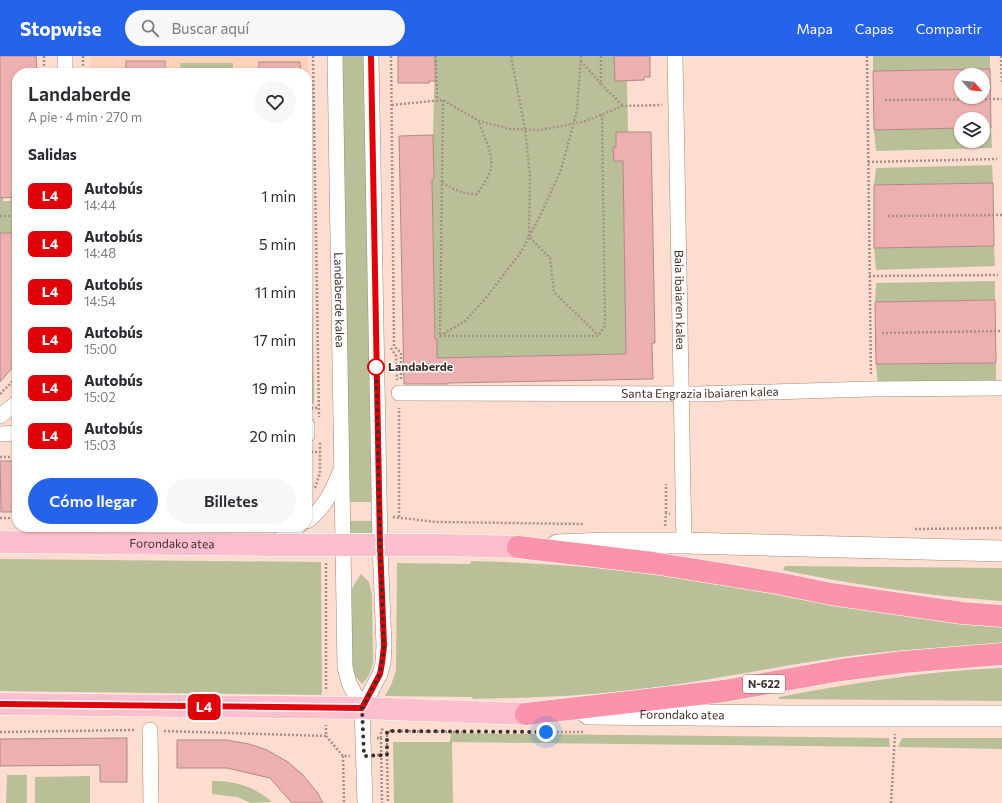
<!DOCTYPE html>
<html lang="es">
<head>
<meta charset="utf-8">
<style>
  body { margin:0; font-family:Commissioner,sans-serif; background:#f7f7f7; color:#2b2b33; height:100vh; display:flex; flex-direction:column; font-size:15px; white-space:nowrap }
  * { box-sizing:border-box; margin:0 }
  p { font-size:13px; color:#7c7c81 }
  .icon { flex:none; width:22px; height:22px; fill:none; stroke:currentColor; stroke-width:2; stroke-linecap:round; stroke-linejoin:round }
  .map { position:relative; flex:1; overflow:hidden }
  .details { position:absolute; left:12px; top:12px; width:300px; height:464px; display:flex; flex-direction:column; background:#fff; border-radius:16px; box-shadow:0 1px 3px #0004 }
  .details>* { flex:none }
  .badge { padding:0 8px; border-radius:6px; font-size:14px; line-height:26px }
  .needle { width:26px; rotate:117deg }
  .tools { position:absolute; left:954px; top:12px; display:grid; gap:8px }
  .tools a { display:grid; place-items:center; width:36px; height:36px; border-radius:50%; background:#fff; box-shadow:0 1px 3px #0004; font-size:20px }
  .you { position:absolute; width:20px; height:20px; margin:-10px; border:3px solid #fff; border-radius:50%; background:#1a73e8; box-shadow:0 0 0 6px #1a73e833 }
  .map>.badge { position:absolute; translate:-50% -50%; box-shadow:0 0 0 2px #fff }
  h2 { padding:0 16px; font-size:15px; line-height:36px }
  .round { display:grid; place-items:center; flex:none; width:42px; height:42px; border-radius:21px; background:#f7f7f7 }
  .summary { display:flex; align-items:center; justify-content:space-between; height:68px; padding:0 16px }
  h1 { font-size:19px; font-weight:600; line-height:30px }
  .action { display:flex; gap:8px; margin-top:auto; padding:8px 16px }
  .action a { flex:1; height:46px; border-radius:24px; background:#2563eb; color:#fff; font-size:16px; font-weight:600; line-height:46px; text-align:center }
  .action a+a { background:#f7f7f7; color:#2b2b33 }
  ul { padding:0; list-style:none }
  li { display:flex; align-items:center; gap:12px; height:48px; padding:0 16px }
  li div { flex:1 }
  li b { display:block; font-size:15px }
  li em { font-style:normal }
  li .badge { min-width:44px; font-weight:700; text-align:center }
  header { display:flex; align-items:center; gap:24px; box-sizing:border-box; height:56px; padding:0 20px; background:#2563eb; color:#fff }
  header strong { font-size:19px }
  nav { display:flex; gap:22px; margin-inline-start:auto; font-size:14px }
  .search { width:280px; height:36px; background:#f7f7f7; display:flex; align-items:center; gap:10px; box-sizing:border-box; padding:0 14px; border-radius:22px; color:#7c7c81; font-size:15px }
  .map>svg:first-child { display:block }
  .built { fill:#fed1bb }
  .green { fill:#b9c098 }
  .building { fill:#ebb0af; stroke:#b18988; fill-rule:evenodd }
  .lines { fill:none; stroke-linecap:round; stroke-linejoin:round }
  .street-casing { stroke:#a88675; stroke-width:16 }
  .secondary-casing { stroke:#a88675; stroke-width:22 }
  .primary-casing { stroke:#fff; stroke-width:23 }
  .highway-casing { stroke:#fff; stroke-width:23 }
  .path { stroke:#a79085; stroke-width:2.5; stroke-dasharray:2 2; stroke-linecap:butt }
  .street { stroke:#fff; stroke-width:15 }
  .secondary { stroke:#fff; stroke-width:21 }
  .primary { stroke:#fdbfcd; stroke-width:22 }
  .highway { stroke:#fb94ab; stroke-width:22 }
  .line-casing { stroke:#fff; stroke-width:9 }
  .line { stroke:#e00109; stroke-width:6 }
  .walk { stroke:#3e3029; stroke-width:4; stroke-dasharray:0 7.2 }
  .stop-dot { fill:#fff; stroke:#e00109; stroke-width:2 }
  .labels { text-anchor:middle; stroke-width:3; stroke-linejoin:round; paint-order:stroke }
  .shield { fill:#fff; stroke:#786e69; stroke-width:1 }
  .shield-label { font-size:11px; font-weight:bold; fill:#3e3029 }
  .street-label { font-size:12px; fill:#3e3029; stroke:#fff }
  .stop-label { font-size:12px; font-weight:bold; fill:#3e3029; stroke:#fff; text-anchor:start }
</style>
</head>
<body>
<header>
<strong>Stopwise</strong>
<div class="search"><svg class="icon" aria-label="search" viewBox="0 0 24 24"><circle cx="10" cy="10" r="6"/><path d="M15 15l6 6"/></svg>Buscar aquí</div>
<nav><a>Mapa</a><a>Capas</a><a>Compartir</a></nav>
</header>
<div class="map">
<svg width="1002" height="747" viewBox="0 0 1002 747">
  <rect width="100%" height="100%" fill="#fcddcf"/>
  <path class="built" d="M90 0H308L314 347H307V17H90Z"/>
  <path class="green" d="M341 0H364L372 446H348Z
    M435 0H614L615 24 627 25 628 76 616 91H613L614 105H623L626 298 437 302V283H435L432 123 434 122 433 79Z
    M873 0H990V13L873 15Z
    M180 7H233V17H181Z
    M961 72V85H983V72H991L992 92 876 95 874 74Z
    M992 109 993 127 874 129 876 112Z
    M307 116H310L314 347H307Z
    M3 141V145H10L11 141H17V177H0V142Z
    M994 190 995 210 876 214 874 192Z
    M995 225V244L875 246 876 227Z
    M996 307V326L878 329 876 308Z
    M349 465H372V477H349Z
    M0 503 321 506 322 639 0 635Z
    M471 505C560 507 649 515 736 530 761 535 785 541 810 545 847 552 884 557 921 561 948 564 975 568 1002 569V589C957 591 911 593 866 598 789 607 713 625 636 634 581 640 527 642 473 643L472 641 385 640 391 629 396 615 397 507 470 508Z
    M785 510 1002 512V545C928 540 855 529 783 514Z
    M361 518 369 526 372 539 373 606C371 615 369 622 362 628L356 621 351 608 350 541 353 530Z
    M1002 612V645L779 643V641C853 627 927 615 1002 612Z
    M451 677 889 682 890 691 452 686 453 747H394L393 686H450Z
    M902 682H1002V693L898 691Z
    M7 719H27V747H6Z
    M90 720V747H35V721Z
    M212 725C236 725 253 730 272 746L251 747 237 741 212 738Z"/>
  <path class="building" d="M0 0H36L37 17H17V141L0 142Z
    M398 0H435V25H429V27H398Z
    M614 0H650V21H644V24L615 25Z
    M126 5H165V17H126Z
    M259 6H300L301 17H259Z
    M990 13 991 72H983V63H961V72L874 74 873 15ZM961 19H983V41H961Z
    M616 76H651L655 287H652L653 323 448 327V328H404L399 80 433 79 434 122 432 123 435 283H437V302L626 298 623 105H614L613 91H616Z
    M993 127 994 190 874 192V129Z
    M0 177H17V306L0 326Z
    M995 244 996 307 876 308 875 246Z
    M0 405H17V456H1Z
    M127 682V726H100V709L0 710V683Z
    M177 684H226L249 688 267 694 288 706 302 718 317 736 323 747H292L270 722 227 712H177Z"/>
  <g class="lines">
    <defs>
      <g id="street">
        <path d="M65 0V17"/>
        <path id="s1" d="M335 0 345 611 349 627 362 652 365 747"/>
        <path id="s2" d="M675 0 684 487"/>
        <path id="s3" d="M399 337 697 338 871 333 1002 332"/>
        <path d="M0 360 17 347"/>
        <path d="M307 369V379"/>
        <path d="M0 378 17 377"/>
        <path d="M307 465C324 453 333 434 340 416"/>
        <path d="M271 489 298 471"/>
        <path d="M362 652 380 618 383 607 384 590 380 489 371 0"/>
        <path d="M150 674 151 747"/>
      </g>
      <g id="secondary">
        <path d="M557 489 606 487H684L1002 495"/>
        <path id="s4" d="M588 658 791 660H1002"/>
      </g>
      <g id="primary">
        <path id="s5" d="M0 486 271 489H444L518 491"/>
        <path d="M0 648 362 652 526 658"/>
      </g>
      <path id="highway" d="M518 491 653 507 777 527 831 538 962 557 1002 560
        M526 658 724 635 841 614 903 606 1002 598"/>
    </defs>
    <use href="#street" class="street-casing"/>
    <use href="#secondary" class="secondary-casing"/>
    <use href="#primary" class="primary-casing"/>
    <use href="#highway" class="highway-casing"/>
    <path class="path" d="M44 0V17
      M83 0V17
      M313 0 319 361
      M391 0 394 290 401 297V323
      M436 0 437 45
      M511 0 525 73 530 120 529 181 550 202 554 236 598 279
      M601 0V28L623 50
      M867 0 871 319
      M1001 0 1002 26
      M581 5 601 28
      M443 44 440 280H598L605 270 602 59
      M885 44 1002 43
      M392 49 443 44 479 65 510 73 540 74 583 66 623 50 662 49
      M868 106 997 103
      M442 126C455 134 461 138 477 138 482 131 489 121 491 112 493 97 484 80 479 66
      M0 160H17
      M888 160 1002 159
      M869 220 998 219
      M882 277 1002 275
      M440 280 465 265 485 243 521 196 540 160 561 114 577 54 581 0
      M391 292 396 300 397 324
      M0 338 17 321
      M307 352H319
      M307 396H320
      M0 401H17
      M315 432 320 417V386
      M666 457V428
      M393 461 436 466 584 468
      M399 461V352
      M0 462H17
      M665 470 666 457 670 458
      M915 473 1002 472
      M326 507V634
      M164 675 326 680V669
      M0 676 135 674
      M541 676H584
      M326 680 343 700H350
      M377 682H381V675L384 671
      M381 682 382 747
      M377 699H387V675L462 676
      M387 699 388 747
      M343 700 344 747
      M891 747 895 678"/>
    <use href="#street" class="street"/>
    <use href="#secondary" class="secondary"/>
    <use href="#primary" class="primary"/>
    <use href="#highway" class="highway"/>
  </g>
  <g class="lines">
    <defs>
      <path id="line" d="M0 648 362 652 380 618 382 607 384 590 380 489 371 0"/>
    </defs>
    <use href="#line" class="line-casing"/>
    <use href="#line" class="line"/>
    <path class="walk" d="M376 311 380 489 384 590 382 607 380 618 362 652 364 700 387 699V675L546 676"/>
  </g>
  <circle class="stop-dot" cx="376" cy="311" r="8"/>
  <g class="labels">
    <rect class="shield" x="743" y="619" width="42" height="18" rx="3"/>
    <g class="shield-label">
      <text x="764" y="632">N-622</text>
    </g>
    <g class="street-label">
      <text dy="4" stroke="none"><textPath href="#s1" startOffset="244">Landaberde kalea</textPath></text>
      <text dy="4" stroke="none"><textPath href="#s2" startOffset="244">Baia ibaiaren kalea</textPath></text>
      <text dy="4" stroke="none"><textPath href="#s3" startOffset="301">Santa Engrazia ibaiaren kalea</textPath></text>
      <text dy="4" stroke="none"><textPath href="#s5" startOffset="172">Forondako atea</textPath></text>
      <text dy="4" stroke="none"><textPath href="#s4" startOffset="94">Forondako atea</textPath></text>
    </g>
    <g class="stop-label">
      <text x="388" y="315">Landaberde</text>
    </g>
  </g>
</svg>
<div class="tools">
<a><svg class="needle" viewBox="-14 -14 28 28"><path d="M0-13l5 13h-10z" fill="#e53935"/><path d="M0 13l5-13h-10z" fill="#7c7c81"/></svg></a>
<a><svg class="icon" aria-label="layers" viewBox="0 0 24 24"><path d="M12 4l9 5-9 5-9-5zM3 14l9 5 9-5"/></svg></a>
</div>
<div class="you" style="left:546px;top:676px"></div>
<b class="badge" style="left:204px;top:651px;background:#e00109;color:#fff">L4</b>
<section class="details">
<div class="summary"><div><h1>Landaberde</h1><p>A pie · 4 min · 270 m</p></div><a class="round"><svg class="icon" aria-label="heart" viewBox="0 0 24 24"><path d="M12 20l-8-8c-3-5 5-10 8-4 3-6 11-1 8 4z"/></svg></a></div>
<h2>Salidas</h2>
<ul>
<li><span class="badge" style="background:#e00109;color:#fff">L4</span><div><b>Autobús</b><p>14:44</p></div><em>1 min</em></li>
<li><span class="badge" style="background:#e00109;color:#fff">L4</span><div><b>Autobús</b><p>14:48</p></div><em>5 min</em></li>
<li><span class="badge" style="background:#e00109;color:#fff">L4</span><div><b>Autobús</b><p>14:54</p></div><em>11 min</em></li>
<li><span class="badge" style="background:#e00109;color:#fff">L4</span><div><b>Autobús</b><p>15:00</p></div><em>17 min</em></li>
<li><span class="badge" style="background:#e00109;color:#fff">L4</span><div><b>Autobús</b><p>15:02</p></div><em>19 min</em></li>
<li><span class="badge" style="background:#e00109;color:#fff">L4</span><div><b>Autobús</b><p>15:03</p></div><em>20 min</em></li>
</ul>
<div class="action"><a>Cómo llegar</a><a>Billetes</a></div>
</section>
</div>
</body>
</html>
